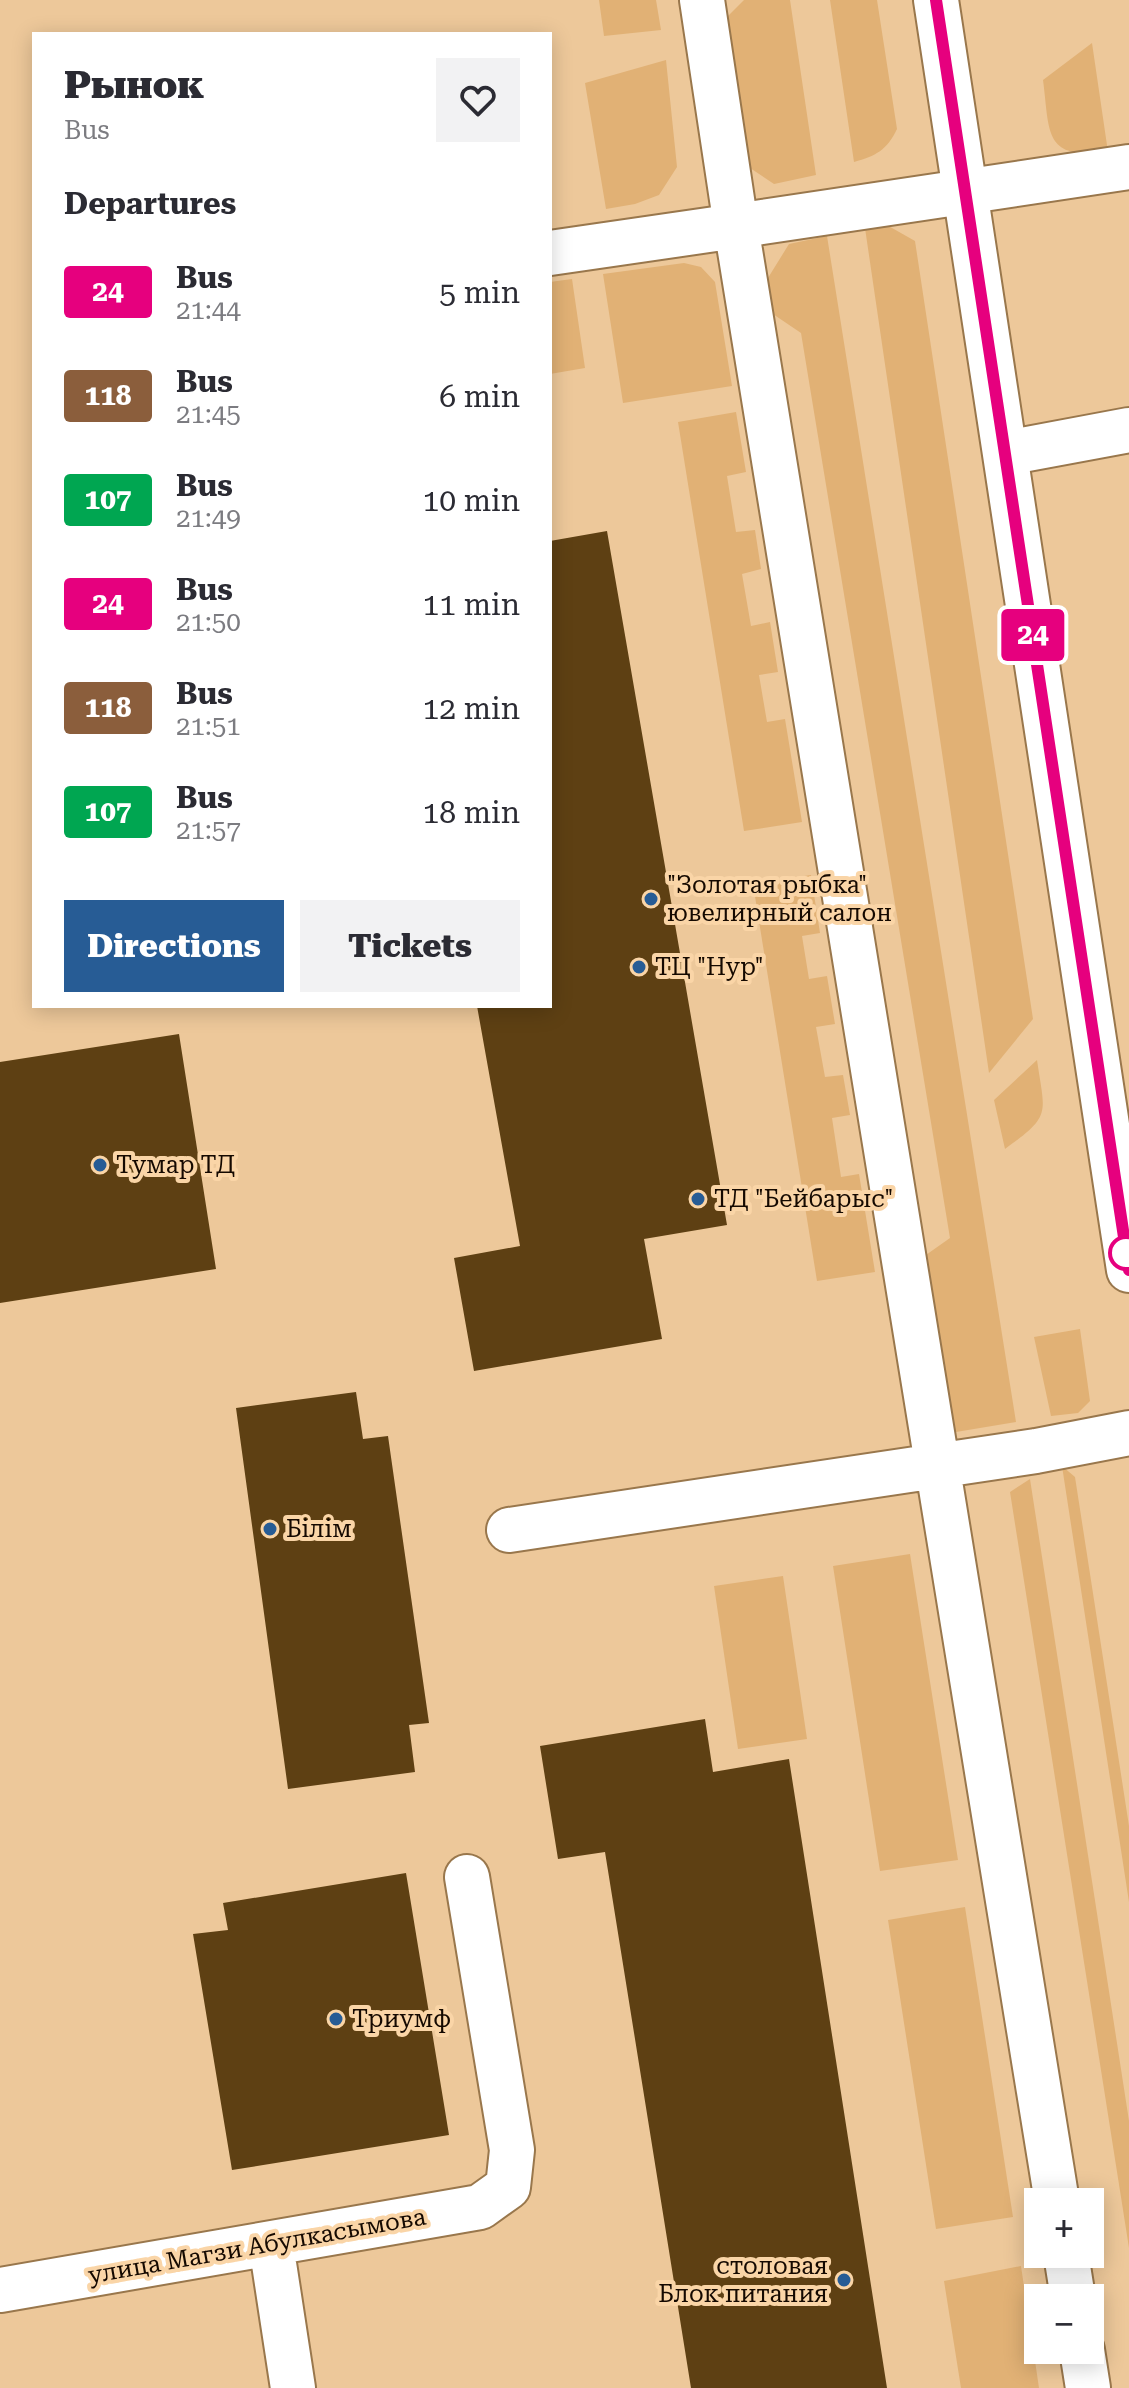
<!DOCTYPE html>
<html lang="en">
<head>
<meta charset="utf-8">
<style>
  body { margin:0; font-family:"Roboto Serif",serif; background:#f2f2f3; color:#2b2b33; height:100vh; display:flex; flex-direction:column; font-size:30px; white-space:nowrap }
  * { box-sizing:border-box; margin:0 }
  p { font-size:26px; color:#7c7c81 }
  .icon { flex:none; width:44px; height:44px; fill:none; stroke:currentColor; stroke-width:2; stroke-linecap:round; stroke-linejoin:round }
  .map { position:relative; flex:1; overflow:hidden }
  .drawer { position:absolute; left:32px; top:32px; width:520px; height:976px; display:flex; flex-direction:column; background:#fff; border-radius:0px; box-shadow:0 4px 20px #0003 }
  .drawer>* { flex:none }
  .badge { padding:0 16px; border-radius:6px; font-size:28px; line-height:52px }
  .tools { position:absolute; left:1024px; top:2188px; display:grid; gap:16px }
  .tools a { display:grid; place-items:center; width:80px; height:80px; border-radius:0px; background:#fff; box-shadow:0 4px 20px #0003; font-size:40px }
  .map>.badge { position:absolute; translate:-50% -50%; box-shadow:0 0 0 4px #fff }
  h2 { padding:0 32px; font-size:30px; line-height:72px }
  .round { display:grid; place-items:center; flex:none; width:84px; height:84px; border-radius:0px; background:#f2f2f3 }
  .overview { display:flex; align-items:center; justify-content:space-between; height:136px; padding:0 32px }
  h1 { font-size:38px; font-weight:800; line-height:60px }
  .primary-button { display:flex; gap:16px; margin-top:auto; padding:16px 32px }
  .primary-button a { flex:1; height:92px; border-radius:0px; background:#275c95; color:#fff; font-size:32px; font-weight:800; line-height:92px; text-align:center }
  .primary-button a+a { background:#f2f2f3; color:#2b2b33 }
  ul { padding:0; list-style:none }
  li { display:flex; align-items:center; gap:24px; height:104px; padding:0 32px }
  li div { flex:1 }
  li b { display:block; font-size:30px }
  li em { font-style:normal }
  li .badge { min-width:88px; font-weight:700; text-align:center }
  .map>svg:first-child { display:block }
  .green { fill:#e1b175 }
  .building { fill:#5e4013 }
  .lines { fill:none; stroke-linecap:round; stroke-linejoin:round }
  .minor-casing { stroke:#99774c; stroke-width:48 }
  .highway-casing { stroke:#99774c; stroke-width:48 }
  .minor { stroke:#fff; stroke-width:44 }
  .highway { stroke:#fff; stroke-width:44 }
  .line-casing { stroke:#fff; stroke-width:18 }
  .line { stroke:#e6007e; stroke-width:12 }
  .poi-dot { fill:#275c95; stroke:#fad5a7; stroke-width:3 }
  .stop-dot { fill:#fff; stroke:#e6007e; stroke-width:4 }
  .labels { text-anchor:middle; stroke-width:8; stroke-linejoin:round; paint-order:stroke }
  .poi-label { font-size:24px; fill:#150900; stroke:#fad5a7; text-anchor:start }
  .street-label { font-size:24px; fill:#150900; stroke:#fad5a7 }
</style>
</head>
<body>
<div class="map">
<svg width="1129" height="2388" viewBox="0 0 1129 2388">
  <rect width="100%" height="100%" fill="#edc89a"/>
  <path class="green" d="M599 0H656L661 30 604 36Z
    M744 0H790L816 175 774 184 744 164 721 23Z
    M830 0H877L897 129C887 150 876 156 854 162Z
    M1092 43 1108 152C1043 160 1050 133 1043 80Z
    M666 60 677 167 659 195 635 204 606 209 585 83Z
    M885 224 915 241 1033 1019 989 1073 865 228Z
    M827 236 1016 1422 944 1434 916 1262 950 1238 801 333 767 310 763 286 789 244Z
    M684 263 701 267 715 282 732 386 623 403 603 274Z
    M572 279 585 368 550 374V282Z
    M736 412 746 472 727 476 736 532 755 530 761 569 742 574 751 626 770 622 778 672 759 675 767 722 785 719 802 822 744 831 678 422Z
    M811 875 820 933 802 936 809 979 827 976 835 1024 816 1027 825 1077 843 1075 850 1115 832 1118 841 1177 859 1174 875 1272 817 1281 753 884Z
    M1037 1060C1045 1115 1052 1115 1005 1149L994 1100Z
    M1080 1329 1090 1401 1078 1413 1051 1416 1034 1337Z
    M1062 1466 1075 1477 1129 1826V1902Z
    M1030 1479 1129 2121V2248L1010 1492Z
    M910 1554 958 1860 880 1871 833 1566Z
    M783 1576 807 1739 738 1749 714 1586Z
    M965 1907 1013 2217 936 2229 888 1920Z
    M1021 2266 1039 2388H961L944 2281Z"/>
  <path class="building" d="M607 531 727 1225 644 1239 662 1339 474 1371 454 1258 520 1246 477 1006H550V541Z
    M179 1034 216 1269 0 1303V1062Z
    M356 1392 363 1439 388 1436 429 1723 409 1725 415 1772 288 1789 236 1408Z
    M705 1719 713 1772 789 1759 887 2388H691L605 1852 558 1859 540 1746Z
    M406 1873 449 2135 232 2170 193 1934 228 1930 223 1903Z"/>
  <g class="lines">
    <defs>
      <path id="minor" d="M550 253 736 226 702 0
        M1006 453 1129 430
        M509 1530 1036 1451 1129 1433
        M1057 2202 736 226 1129 167
        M271 2244 293 2388
        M1066 2254 1073 2298
        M0 2290 480 2207 508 2187 512 2150 467 1877
        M1082 2350 1088 2388"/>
      <path id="highway" d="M936 0 1129 1270"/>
    </defs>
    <use href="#minor" class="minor-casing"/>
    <use href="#highway" class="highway-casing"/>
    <use href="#minor" class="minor"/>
    <use href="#highway" class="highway"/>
  </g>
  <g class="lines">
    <defs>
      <path id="line" d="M936 0 1129 1270"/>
    </defs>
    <use href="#line" class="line-casing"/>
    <use href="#line" class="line"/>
  </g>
  <g class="poi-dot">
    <circle cx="651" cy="899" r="8"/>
    <circle cx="639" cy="967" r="8"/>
    <circle cx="100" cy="1165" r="8"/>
    <circle cx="698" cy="1199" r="8"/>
    <circle cx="270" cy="1529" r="8"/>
    <circle cx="336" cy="2019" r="8"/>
    <circle cx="844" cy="2280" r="8"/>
  </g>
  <circle class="stop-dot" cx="1126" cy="1253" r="16"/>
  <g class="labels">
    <g class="poi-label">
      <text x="667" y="893">"Золотая рыбка"<tspan x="667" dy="28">ювелирный салон</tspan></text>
      <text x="655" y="975">ТЦ "Нур"</text>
      <text x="116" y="1173">Тумар ТД</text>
      <text x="714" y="1207">ТД "Бейбарыс"</text>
      <text x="286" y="1537">Білім</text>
      <text x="352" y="2027">Триумф</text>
      <text x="828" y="2274" text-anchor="end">столовая<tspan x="828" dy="28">Блок питания</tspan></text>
    </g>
    <g class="street-label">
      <text transform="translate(257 2246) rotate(-10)" y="8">улица Магзи Абулкасымова</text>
    </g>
  </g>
</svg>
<div class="tools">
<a>+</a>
<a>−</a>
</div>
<b class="badge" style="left:1033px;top:635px;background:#e6007e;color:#fff">24</b>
<section class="drawer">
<div class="overview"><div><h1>Рынок</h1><p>Bus</p></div><a class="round"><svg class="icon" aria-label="heart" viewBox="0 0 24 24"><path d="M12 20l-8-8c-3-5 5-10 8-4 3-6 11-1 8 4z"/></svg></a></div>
<h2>Departures</h2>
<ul>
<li><span class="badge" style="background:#e6007e;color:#fff">24</span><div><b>Bus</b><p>21:44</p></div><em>5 min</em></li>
<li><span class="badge" style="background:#8b5e3c;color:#fff">118</span><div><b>Bus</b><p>21:45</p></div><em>6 min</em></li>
<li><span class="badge" style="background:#00a651;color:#fff">107</span><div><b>Bus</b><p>21:49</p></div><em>10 min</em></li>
<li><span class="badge" style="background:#e6007e;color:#fff">24</span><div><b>Bus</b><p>21:50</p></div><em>11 min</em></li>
<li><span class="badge" style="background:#8b5e3c;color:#fff">118</span><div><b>Bus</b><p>21:51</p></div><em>12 min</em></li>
<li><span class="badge" style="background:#00a651;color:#fff">107</span><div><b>Bus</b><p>21:57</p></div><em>18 min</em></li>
</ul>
<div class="primary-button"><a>Directions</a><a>Tickets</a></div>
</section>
</div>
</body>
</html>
